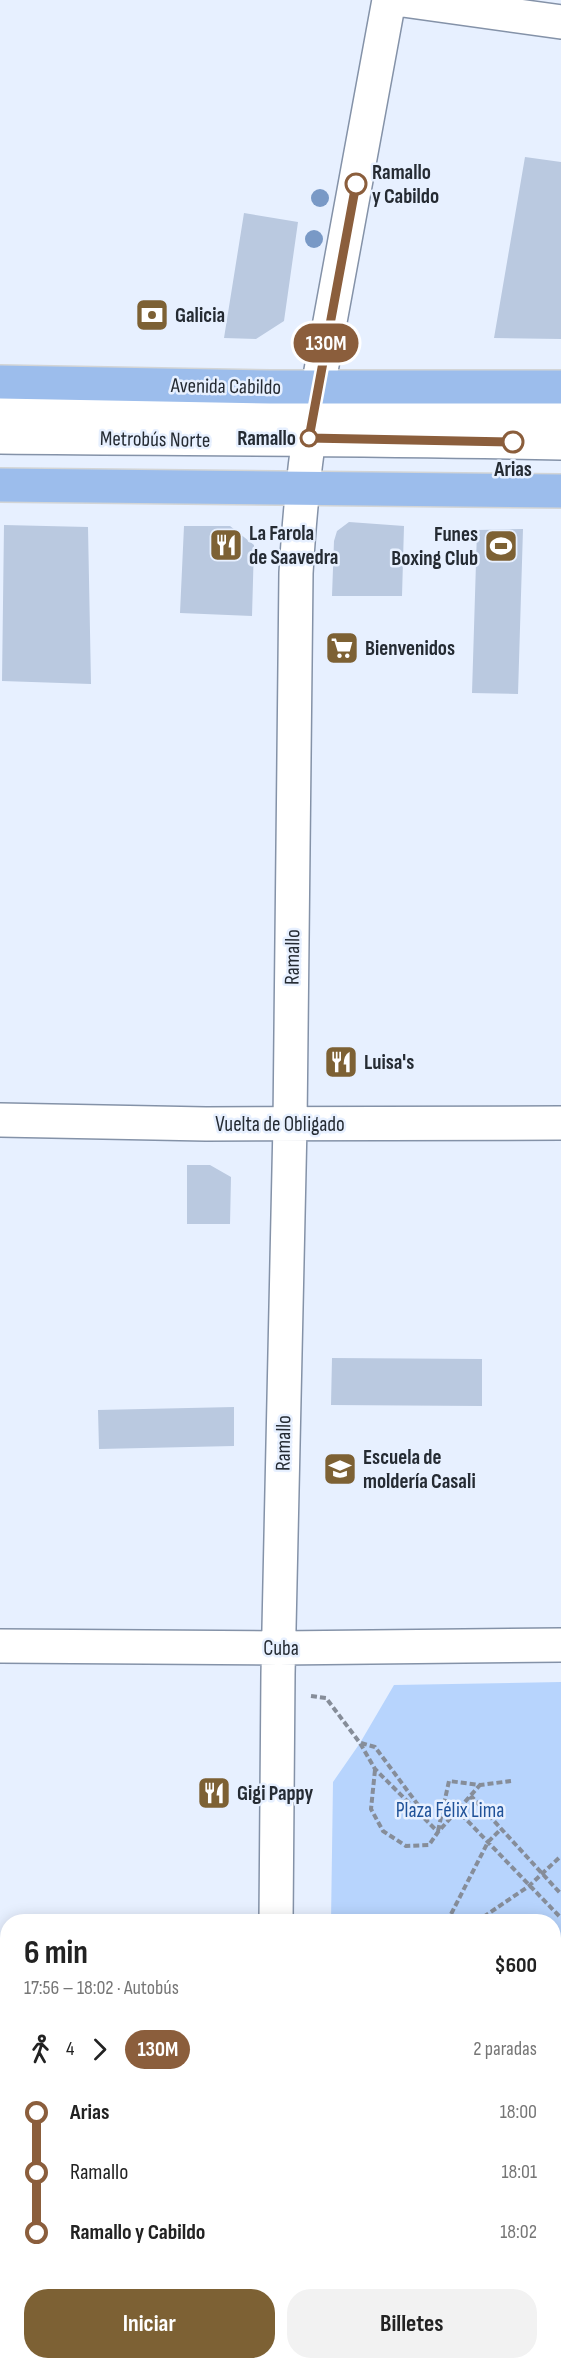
<!DOCTYPE html>
<html lang="es">
<head>
<meta charset="utf-8">
<style>
  body { margin:0; font-family:"Sofia Sans Condensed",sans-serif; background:#f2f2f2; color:#222; height:100vh; display:flex; flex-direction:column; font-size:22px; white-space:nowrap }
  * { box-sizing:border-box; margin:0 }
  p { font-size:20px; color:#767676 }
  .icon { flex:none; width:33px; height:33px; fill:none; stroke:currentColor; stroke-width:2; stroke-linecap:round; stroke-linejoin:round }
  .map { position:relative; flex:1; overflow:hidden }
  .side { position:absolute; left:0px; top:1914px; width:561px; height:456px; display:flex; flex-direction:column; background:#fff; border-radius:24px 24px 0 0; box-shadow:0 3px 15px #0003 }
  .side>* { flex:none }
  .badge { padding:0 12px; border-radius:20px; font-size:21px; line-height:39px }
  .map>.badge { position:absolute; translate:-50% -50%; box-shadow:0 0 0 3px #fff }
  .legs { display:flex; align-items:center; gap:9px; height:66px; padding:0 24px; font-size:20px }
  .legs p { margin-inline-start:auto }
  .summary { display:flex; align-items:center; justify-content:space-between; height:102px; padding:0 24px }
  h1 { font-size:33px; font-weight:700; line-height:45px }
  .button { display:flex; gap:12px; margin-top:auto; padding:12px 24px }
  .button a { flex:1; height:69px; border-radius:24px; background:#7d6134; color:#fff; font-size:24px; font-weight:700; line-height:69px; text-align:center }
  .button a+a { background:#f2f2f2; color:#222 }
  ul { padding:0 24px; list-style:none }
  li { display:flex; align-items:center; gap:21px; height:60px; font-size:22px }
  li i { display:grid; place-items:center; width:9px; height:100%; margin:0 8px; background:currentColor }
  li i::after { content:''; width:15px; height:15px; margin:-8px; border:4px solid; border-radius:50%; background:#fff }
  li p { margin-inline-start:auto }
  li:first-child i { background:linear-gradient(#0000 50%,currentColor 0) }
  li:last-child i { background:linear-gradient(currentColor 50%,#0000 0) }
  .map>svg:first-child { display:block }
  .green { fill:#b7d4fd }
  .building { fill:#bac9e0 }
  .lines { fill:none; stroke-linecap:round; stroke-linejoin:round }
  .minor-casing { stroke:#8492a8; stroke-width:36 }
  .major-casing { stroke:#d3d5d6; stroke-width:36 }
  .path { stroke:#868d99; stroke-width:4; stroke-dasharray:6 3; stroke-linecap:butt }
  .minor { stroke:#fff; stroke-width:33 }
  .major { stroke:#9cbdec; stroke-width:33 }
  .tree { fill:#7999c6 }
  .line-1-casing { stroke:#fff; stroke-width:14 }
  .line-1 { stroke:#8b5e3c; stroke-width:9 }
  .stop-1-dot { fill:#fff; stroke:#8b5e3c; stroke-width:3 }
  .labels { text-anchor:middle; stroke-width:5; stroke-linejoin:round; paint-order:stroke }
  .stop-label { font-size:21px; font-weight:bold; fill:#252b33; stroke:#e7f0ff; text-anchor:start }
  .poi-label { font-size:21px; font-weight:bold; fill:#252b33; stroke:#e7f0ff; text-anchor:start }
  .street-label { font-size:21px; fill:#252b33; stroke:#e7f0ff }
  .park-label { font-size:21px; fill:#1f5198; stroke:#e7f0ff }
</style>
</head>
<body>
<div class="map">
<svg width="561" height="2370" viewBox="0 0 561 2370">
  <rect width="100%" height="100%" fill="#e7f0ff"/>
  <path class="green" d="M561 1682V2113L554 2114V1922L331 1921 333 1782 360 1743 394 1685Z"/>
  <path class="building" d="M525 157 561 162V339L494 338Z
    M244 213 298 222 284 321 256 339 224 338Z
    M349 522 404 526 402 596H332L334 541 337 531Z
    M4 525 88 527 91 684 2 681Z
    M184 526H230L254 545 252 616 180 613Z
    M523 529 518 694 472 693 477 530Z
    M187 1165H210L231 1177 230 1224H187Z
    M332 1358 482 1359V1406L331 1405Z
    M234 1407V1446L99 1449 98 1410Z"/>
  <g class="lines">
    <defs>
      <path id="minor" d="M403 0 561 22
        M0 409H267L561 414
        M0 437C187 439 374 439 561 443
        M0 1120 206 1124 561 1123
        M0 1646 279 1648 561 1645
        M276 1922 278 1674 290 1124 296 573C299 523 303 474 311 425L389 0
        M0 2171H8
        M554 2175 561 2176
        M276 2362V2370"/>
      <path id="major" d="M0 382 270 387H561
        M0 485 561 491"/>
    </defs>
    <use href="#minor" class="minor-casing"/>
    <use href="#major" class="major-casing"/>
    <path class="path" d="M311 1696 326 1698 360 1743 375 1769 438 1832
      M361 1743 375 1747 430 1821
      M375 1770 371 1809 383 1831 406 1846 429 1845 438 1832 480 1785
      M470 1799 472 1797 561 1894
      M455 1814 458 1811 561 1918
      M438 1831 449 1781 480 1785 511 1781
      M447 1922 488 1842 501 1829
      M476 1922 529 1886 561 1856
      M554 2048 561 2041
      M554 2112 561 2121"/>
    <use href="#minor" class="minor"/>
    <use href="#major" class="major"/>
  </g>
  <g class="tree">
    <circle cx="320" cy="198" r="9"/>
    <circle cx="314" cy="239" r="9"/>
  </g>
  <g class="lines">
    <defs>
      <path id="line-1" d="M356 184 309 438 513 442"/>
    </defs>
    <use href="#line-1" class="line-1-casing"/>
    <use href="#line-1" class="line-1"/>
  </g>
  <defs>
    <symbol id="bank-square" viewBox="-11 -11 22 22"><rect x="-9" y="-9" width="18" height="18" rx="4" fill="#7d6134" stroke="#e7f0ff"/><path d="M-6-4H6V4H-6ZM0-2.3a2.3 2.3 0 1 0 0 4.6a2.3 2.3 0 1 0 0-4.6Z" fill="#fff"/></symbol>
    <symbol id="restaurant-square" viewBox="-11 -11 22 22"><rect x="-9" y="-9" width="18" height="18" rx="4" fill="#7d6134" stroke="#e7f0ff"/><path d="M-5-6h1v4h1v-4h1v4h1v-4h1v5L-1.5 .5V6h-2V.5L-5-1ZM5-6V6H3V1.5H1.5Q1.5-4 5-6Z" fill="#fff"/></symbol>
    <symbol id="stadium-square" viewBox="-11 -11 22 22"><rect x="-9" y="-9" width="18" height="18" rx="4" fill="#7d6134" stroke="#e7f0ff"/><path d="M0-5a6.5 5 0 1 0 0 10a6.5 5 0 1 0 0-10ZM-3.5-1.8h7v3.6h-7Z" fill="#fff"/></symbol>
    <symbol id="supermarket-square" viewBox="-11 -11 22 22"><rect x="-9" y="-9" width="18" height="18" rx="4" fill="#7d6134" stroke="#e7f0ff"/><path d="M-6-5.5h2.5l.6 2H6L4.5 2H-2.5L-4.4-4H-6ZM-1.5 3.2a1.3 1.3 0 1 0 .1 0ZM3 3.2a1.3 1.3 0 1 0 .1 0Z" fill="#fff"/></symbol>
    <symbol id="university-square" viewBox="-11 -11 22 22"><rect x="-9" y="-9" width="18" height="18" rx="4" fill="#7d6134" stroke="#e7f0ff"/><path d="M0-5L7-2L0 1L-7-2ZM-4 1L0 2.5L4 1V4Q0 6-4 4Z" fill="#fff"/></symbol>
  </defs>
  <g fill-rule="evenodd">
    <use href="#bank-square" x="133" y="296" width="38" height="38"/>
    <use href="#restaurant-square" x="207" y="526" width="38" height="38"/>
    <use href="#stadium-square" x="482" y="527" width="38" height="38"/>
    <use href="#supermarket-square" x="323" y="629" width="38" height="38"/>
    <use href="#restaurant-square" x="322" y="1043" width="38" height="38"/>
    <use href="#university-square" x="321" y="1450" width="38" height="38"/>
    <use href="#restaurant-square" x="195" y="1774" width="38" height="38"/>
  </g>
  <g class="stop-1-dot">
    <circle cx="356" cy="184" r="10"/>
    <circle cx="309" cy="438" r="8"/>
    <circle cx="513" cy="442" r="10"/>
  </g>
  <g class="labels">
    <g class="stop-label">
      <text x="372" y="179">Ramallo<tspan x="372" dy="24">y Cabildo</tspan></text>
      <text x="296" y="445" text-anchor="end">Ramallo</text>
      <text x="513" y="476" text-anchor="middle">Arias</text>
    </g>
    <g class="poi-label">
      <text x="175" y="322">Galicia</text>
      <text x="249" y="540">La Farola<tspan x="249" dy="24">de Saavedra</tspan></text>
      <text x="478" y="541" text-anchor="end">Funes<tspan x="478" dy="24">Boxing Club</tspan></text>
      <text x="365" y="655">Bienvenidos</text>
      <text x="364" y="1069">Luisa's</text>
      <text x="363" y="1464">Escuela de<tspan x="363" dy="24">moldería Casali</tspan></text>
      <text x="237" y="1800">Gigi Pappy</text>
    </g>
    <g class="street-label">
      <text transform="translate(226 386) rotate(1)" y="7">Avenida Cabildo</text>
      <text transform="translate(155 439) rotate(1)" y="7">Metrobús Norte</text>
      <text transform="translate(292 957) rotate(-89)" y="7">Ramallo</text>
      <text x="280" y="1131">Vuelta de Obligado</text>
      <text transform="translate(283 1443) rotate(-89)" y="7">Ramallo</text>
      <text x="281" y="1655">Cuba</text>
    </g>
    <g class="park-label">
      <text x="450" y="1817">Plaza Félix Lima</text>
    </g>
  </g>
</svg>
<b class="badge" style="left:326px;top:343px;background:#8b5e3c;color:#fff">130M</b>
<section class="side">
<div class="summary"><div><h1>6 min</h1><p>17:56 – 18:02 · Autobús</p></div><b>$600</b></div>
<div class="legs"><svg class="icon" aria-label="walk" viewBox="0 0 24 24"><circle cx="13" cy="4" r="2"/><path d="M13 8l-2 6 4 7M11 14l-3 7M7 12l3-4h3l4 4"/></svg>4<svg class="icon" aria-label="forward" viewBox="0 0 24 24"><path d="M9 5l7 7-7 7"/></svg><b class="badge" style="background:#8b5e3c;color:#fff">130M</b><p>2 paradas</p></div>
<ul>
<li><i style="color:#8b5e3c"></i><b>Arias</b><p>18:00</p></li>
<li><i style="color:#8b5e3c"></i><span>Ramallo</span><p>18:01</p></li>
<li><i style="color:#8b5e3c"></i><b>Ramallo y Cabildo</b><p>18:02</p></li>
</ul>
<div class="button"><a>Iniciar</a><a>Billetes</a></div>
</section>
</div>
</body>
</html>
